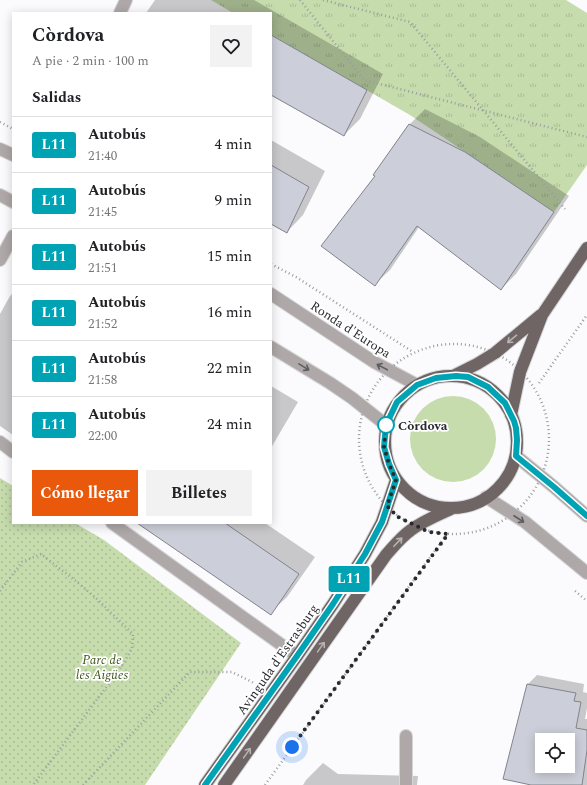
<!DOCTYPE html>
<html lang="es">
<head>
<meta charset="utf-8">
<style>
  body { margin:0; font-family:Spectral,serif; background:#f2f2f2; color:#202124; height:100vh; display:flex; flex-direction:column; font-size:15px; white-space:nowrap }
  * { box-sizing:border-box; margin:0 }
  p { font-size:13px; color:#757577 }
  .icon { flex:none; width:22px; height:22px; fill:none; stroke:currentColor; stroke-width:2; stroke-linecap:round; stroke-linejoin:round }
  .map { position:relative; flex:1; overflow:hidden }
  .side { position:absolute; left:12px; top:12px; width:260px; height:512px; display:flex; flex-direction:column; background:#fff; border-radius:0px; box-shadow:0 2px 10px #0003 }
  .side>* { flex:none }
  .badge { padding:0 8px; border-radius:3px; font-size:14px; line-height:26px }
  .fabs { position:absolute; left:535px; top:733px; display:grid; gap:8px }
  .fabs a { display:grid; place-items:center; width:40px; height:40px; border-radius:0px; background:#fff; box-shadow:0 2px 10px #0003; font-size:20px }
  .you { position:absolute; width:20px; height:20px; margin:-10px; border:3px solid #fff; border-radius:50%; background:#1a73e8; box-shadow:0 0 0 6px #1a73e833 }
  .map>.badge { position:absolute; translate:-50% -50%; box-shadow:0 0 0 2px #fff }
  h2 { padding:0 20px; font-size:15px; line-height:36px }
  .round { display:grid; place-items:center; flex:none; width:42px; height:42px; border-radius:0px; background:#f2f2f2 }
  .head { display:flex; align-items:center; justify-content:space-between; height:68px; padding:0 20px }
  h1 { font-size:19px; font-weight:700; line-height:30px }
  .cta { display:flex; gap:8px; margin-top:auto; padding:8px 20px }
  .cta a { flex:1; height:46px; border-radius:0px; background:#ea580c; color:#fff; font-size:16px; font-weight:700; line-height:46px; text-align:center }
  .cta a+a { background:#f2f2f2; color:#202124 }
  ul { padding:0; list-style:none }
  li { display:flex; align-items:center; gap:12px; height:56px; padding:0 20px; border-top:1px solid #e0e0e0 }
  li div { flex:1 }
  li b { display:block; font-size:15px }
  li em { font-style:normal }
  li .badge { min-width:44px; font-weight:700; text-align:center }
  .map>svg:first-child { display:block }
  .grass { fill:#c6dcad }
  .park { fill:url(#park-tufts) }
  .garden { fill:url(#garden-dots) }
  .shadow { fill:#0003; fill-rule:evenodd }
  .building { fill:#cccfd9; stroke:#81848d; fill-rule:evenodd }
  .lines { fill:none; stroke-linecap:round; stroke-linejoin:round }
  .minor-casing { stroke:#d5d5d8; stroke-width:14 }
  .major-casing { stroke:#d5d5d8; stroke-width:14 }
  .path { stroke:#9b9c9f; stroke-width:2.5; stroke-dasharray:1 3; stroke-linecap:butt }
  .minor { stroke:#aea9a8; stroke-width:12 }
  .major { stroke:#6e6564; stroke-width:12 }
  .oneway { stroke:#b6b2b2 }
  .oneway2 { stroke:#5e5d5f }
  .line-casing { stroke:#fff; stroke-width:9 }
  .line { stroke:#00a3b4; stroke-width:6 }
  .walk { stroke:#292a2e; stroke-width:4; stroke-dasharray:0 7.2 }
  .stop-dot { fill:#fff; stroke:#00a3b4; stroke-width:2 }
  .labels { text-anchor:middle; stroke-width:3.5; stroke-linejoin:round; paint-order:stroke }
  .street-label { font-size:13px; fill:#292a2e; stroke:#fff }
  .stop-label { font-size:13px; font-weight:bold; fill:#292a2e; stroke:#fff; text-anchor:start }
  .park-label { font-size:13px; font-style:italic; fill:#3f5719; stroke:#fff }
</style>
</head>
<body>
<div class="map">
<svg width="587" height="785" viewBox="0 0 587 785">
  <defs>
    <pattern id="park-tufts" width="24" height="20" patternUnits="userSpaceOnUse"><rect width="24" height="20" fill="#c6dcad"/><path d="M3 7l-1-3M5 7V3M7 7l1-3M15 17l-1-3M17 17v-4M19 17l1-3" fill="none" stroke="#aabd95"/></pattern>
    <pattern id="garden-dots" width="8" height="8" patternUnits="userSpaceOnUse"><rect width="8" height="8" fill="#c6dcad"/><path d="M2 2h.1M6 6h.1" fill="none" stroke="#aabd95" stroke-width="1.8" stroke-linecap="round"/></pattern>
  </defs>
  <rect width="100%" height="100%" fill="#fbfbfd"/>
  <path class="grass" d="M410 439a43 43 0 1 1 86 0a43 43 0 1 1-86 0Z"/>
  <path class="park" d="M211 0H566L587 13V165L554 212 410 115 271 35V13H233Z"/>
  <path class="garden" d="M0 478 13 486V523H75L104 540 241 643 145 785H0Z"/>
  <path class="shadow" d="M155 0H254L383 74 360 119 344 135 271 94V13H146Z
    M425 109 480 137 569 196 516 274 501 289 419 227 390 270 375 284 376 176 410 124Z
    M271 140 325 171 303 215 287 232 271 223Z
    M13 293V435L0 426V314L10 296Z
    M271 386 298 402 271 448Z
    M139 523H265L315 557 287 597 270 613Z
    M537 675 584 684 583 692 587 693V708L585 719H587V785H536L528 684ZM542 740H568V766H542Z
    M323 763 338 774 418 776 417 785H303L306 780Z"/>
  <path class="building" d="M271 35 367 90 344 136 271 95Z
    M409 124 465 152 554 212 501 290 417 226 375 286 321 246 375 176 373 175Z
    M271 165 309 187 287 233 271 224Z
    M137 523H225L299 574 271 615Z
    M527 684 576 693 574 701 581 702 576 728 587 730V750L582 785H531L503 779ZM542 740H568V766H542Z"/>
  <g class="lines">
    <defs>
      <path id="minor" d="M120 13 126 0
        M0 149 13 155
        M0 195 13 202
        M0 260 13 236
        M271 294 374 362 417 385
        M271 347 330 383 352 398 386 425
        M0 442 13 452
        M516 456 554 487 587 516
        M486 497 525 522 587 573
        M112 523 297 656
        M406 785V736"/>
      <path id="major" d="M385 442a66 66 0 1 1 132 0a66 66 0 1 1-132 0Z
        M453 376 477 364 495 353 541 315
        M511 415 520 372 542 315 587 248
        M205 785 297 656 333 604 365 554 382 522 396 480
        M224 785 386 555C394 546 401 537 411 530 423 521 438 515 451 509"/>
    </defs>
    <use href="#minor" class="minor-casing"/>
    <use href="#major" class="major-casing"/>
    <path class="path" d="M300 0 364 80 587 137
      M323 0 410 22 565 209
      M0 122 13 129
      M271 264 296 277 413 352
      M359 439a95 95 0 1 1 190 0a95 95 0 1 1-190 0Z
      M539 383 587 315
      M0 591 22 562 41 554 77 582 96 598 133 634 132 649 119 670 33 785
      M575 591 587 601
      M83 785 190 672H232L254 683
      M265 785 447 534"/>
    <use href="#minor" class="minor"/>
    <use href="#major" class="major"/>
  </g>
  <defs><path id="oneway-shaft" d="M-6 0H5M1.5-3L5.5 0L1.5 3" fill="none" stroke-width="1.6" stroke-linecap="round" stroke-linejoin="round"/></defs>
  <g class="oneway">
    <use href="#oneway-shaft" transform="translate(512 339) rotate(140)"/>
    <use href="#oneway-shaft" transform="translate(398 542) rotate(-46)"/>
    <use href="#oneway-shaft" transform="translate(321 647) rotate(-55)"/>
    <use href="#oneway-shaft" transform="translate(247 753) rotate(-55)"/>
  </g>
  <g class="oneway2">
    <use href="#oneway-shaft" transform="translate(304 367) rotate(31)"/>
    <use href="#oneway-shaft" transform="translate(382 367) rotate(-152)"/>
    <use href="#oneway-shaft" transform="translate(519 519) rotate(33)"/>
  </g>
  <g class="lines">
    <defs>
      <path id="line" d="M205 785 297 656 333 604 365 554 382 522 396 480 389 464 384 447 386 425 397 402 417 385 436 378 456 376 468 377 488 387 505 403 514 421 516 428 517 440 516 456 554 487 587 516"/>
    </defs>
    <use href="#line" class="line-casing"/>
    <use href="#line" class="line"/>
    <path class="walk" d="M292 747 448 534 429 532 398 517 387 506 396 480 389 464 384 447 386 425"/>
  </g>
  <circle class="stop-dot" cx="386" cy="425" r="8"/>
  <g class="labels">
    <g class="street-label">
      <text transform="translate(351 329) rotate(33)" y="5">Ronda d'Europa</text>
      <text transform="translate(277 659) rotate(-55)" y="5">Avinguda d'Estrasburg</text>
    </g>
    <g class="stop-label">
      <text x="398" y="430">Còrdova</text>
    </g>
    <g class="park-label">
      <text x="102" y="664">Parc de<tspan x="102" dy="15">les Aigües</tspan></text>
    </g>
  </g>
</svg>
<div class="fabs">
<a><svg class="icon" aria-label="locate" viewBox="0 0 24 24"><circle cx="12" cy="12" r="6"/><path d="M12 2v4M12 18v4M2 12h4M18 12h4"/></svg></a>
</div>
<div class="you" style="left:292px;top:747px"></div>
<b class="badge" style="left:349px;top:579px;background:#00a3b4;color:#fff">L11</b>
<section class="side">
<div class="head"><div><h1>Còrdova</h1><p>A pie · 2 min · 100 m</p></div><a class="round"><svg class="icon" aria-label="heart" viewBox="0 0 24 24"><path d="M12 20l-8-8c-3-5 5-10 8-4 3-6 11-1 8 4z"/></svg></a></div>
<h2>Salidas</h2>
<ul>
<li><span class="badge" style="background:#00a3b4;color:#fff">L11</span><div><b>Autobús</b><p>21:40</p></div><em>4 min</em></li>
<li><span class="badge" style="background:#00a3b4;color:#fff">L11</span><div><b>Autobús</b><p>21:45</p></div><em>9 min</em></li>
<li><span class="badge" style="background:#00a3b4;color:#fff">L11</span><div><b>Autobús</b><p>21:51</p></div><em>15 min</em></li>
<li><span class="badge" style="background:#00a3b4;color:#fff">L11</span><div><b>Autobús</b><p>21:52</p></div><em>16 min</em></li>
<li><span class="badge" style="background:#00a3b4;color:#fff">L11</span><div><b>Autobús</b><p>21:58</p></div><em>22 min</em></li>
<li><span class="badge" style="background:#00a3b4;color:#fff">L11</span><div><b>Autobús</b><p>22:00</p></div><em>24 min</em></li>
</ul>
<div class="cta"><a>Cómo llegar</a><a>Billetes</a></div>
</section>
</div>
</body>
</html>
